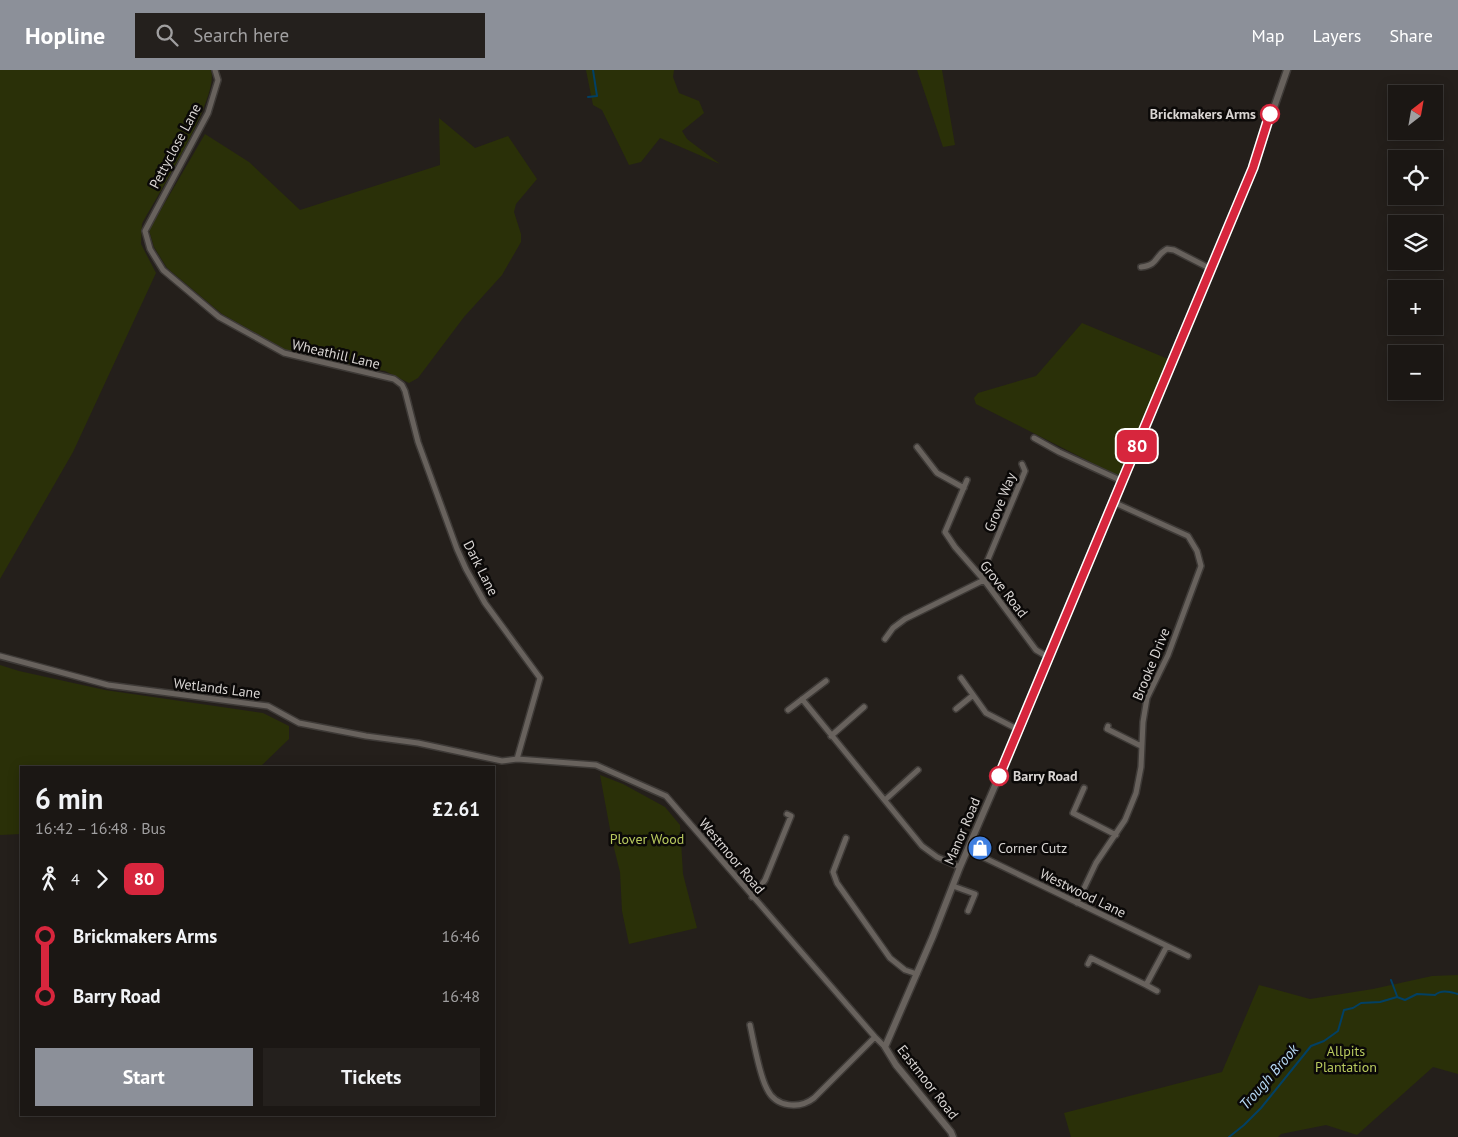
<!DOCTYPE html>
<html lang="en">
<head>
<meta charset="utf-8">
<style>
  body { margin:0; font-family:"PT Sans",sans-serif; background:#24201d; color:#f1f3f6; height:100vh; display:flex; flex-direction:column; font-size:19px; white-space:nowrap }
  * { box-sizing:border-box; margin:0 }
  p { font-size:16px; color:#a09fa0 }
  .icon { flex:none; width:28px; height:28px; fill:none; stroke:currentColor; stroke-width:2; stroke-linecap:round; stroke-linejoin:round }
  .map { position:relative; flex:1; overflow:hidden }
  .details { position:absolute; left:20px; top:696px; width:475px; height:350px; display:flex; flex-direction:column; background:#1b1714; border-radius:0px; box-shadow:0 2px 12px #0003,0 0 0 1px #393634 }
  .details>* { flex:none }
  .badge { padding:0 10px; border-radius:8px; font-size:18px; line-height:32px }
  .needle { width:32px; rotate:31deg }
  .fabs { position:absolute; left:1388px; top:15px; display:grid; gap:10px }
  .fabs a { display:grid; place-items:center; width:55px; height:55px; border-radius:0px; background:#1b1714; box-shadow:0 2px 12px #0003,0 0 0 1px #393634; font-size:25px }
  .map>.badge { position:absolute; translate:-50% -50%; box-shadow:0 0 0 2px #fff }
  .legs { display:flex; align-items:center; gap:8px; height:55px; padding:0 15px; font-size:16px }
  .legs p { margin-inline-start:auto }
  .overview { display:flex; align-items:center; justify-content:space-between; height:85px; padding:0 15px }
  h1 { font-size:28px; font-weight:600; line-height:38px }
  .action { display:flex; gap:10px; margin-top:auto; padding:10px 15px }
  .action a { flex:1; height:58px; border-radius:0px; background:#8c9099; color:#fff; font-size:20px; font-weight:600; line-height:58px; text-align:center }
  .action a+a { background:#24201d; color:#f1f3f6 }
  ul { padding:0 15px; list-style:none }
  li { display:flex; align-items:center; gap:18px; height:60px; font-size:19px }
  li i { display:grid; place-items:center; width:8px; height:100%; margin:0 6px; background:currentColor }
  li i::after { content:''; width:12px; height:12px; margin:-6px; border:4px solid; border-radius:50%; background:#1b1714 }
  li p { margin-inline-start:auto }
  li:first-child i { background:linear-gradient(#0000 50%,currentColor 0) }
  li:last-child i { background:linear-gradient(currentColor 50%,#0000 0) }
  header { display:flex; align-items:center; gap:30px; box-sizing:border-box; height:70px; padding:0 25px; background:#8c9099; color:#fff }
  header strong { font-size:24px }
  nav { display:flex; gap:28px; margin-inline-start:auto; font-size:18px }
  .search { width:350px; height:45px; background:#24201d; display:flex; align-items:center; gap:12px; box-sizing:border-box; padding:0 18px; border-radius:0px; color:#a09fa0; font-size:19px }
  .map>svg:first-child { display:block }
  .green { fill:#2a3008 }
  .lines { fill:none; stroke-linecap:round; stroke-linejoin:round }
  .stream { stroke:#024064; stroke-width:2 }
  .minor-casing { stroke:#3e3a37; stroke-width:8 }
  .tertiary-casing { stroke:#3e3a37; stroke-width:9 }
  .minor { stroke:#68625d; stroke-width:5 }
  .tertiary { stroke:#68625d; stroke-width:6 }
  .line-1-casing { stroke:#fff; stroke-width:11 }
  .line-1 { stroke:#d7263d; stroke-width:8 }
  .stop-1-dot { fill:#fff; stroke:#d7263d; stroke-width:2.5 }
  .labels { text-anchor:middle; stroke-width:5; stroke-linejoin:round; paint-order:stroke }
  .stop-label { font-size:14px; font-weight:bold; fill:#d9d5d3; stroke:#0b0908; text-anchor:end }
  .street-label { font-size:14px; fill:#d9d5d3; stroke:#0b0908 }
  .park-label { font-size:14px; fill:#b8c95e; stroke:#0b0908 }
  .poi-label { font-size:14px; fill:#d9d5d3; stroke:#0b0908; text-anchor:start }
  .water-label { font-size:15px; font-style:italic; fill:#b7daf6; stroke:#0b0908 }
</style>
</head>
<body>
<header>
<strong>Hopline</strong>
<div class="search"><svg class="icon" aria-label="search" viewBox="0 0 24 24"><circle cx="10" cy="10" r="6"/><path d="M15 15l6 6"/></svg>Search here</div>
<nav><a>Map</a><a>Layers</a><a>Share</a></nav>
</header>
<div class="map">
<svg width="1458" height="1067" viewBox="0 0 1458 1067">
  <rect width="100%" height="100%" fill="#241f1b"/>
  <path class="green" d="M0 0H211C220 27 157 126 142 154L141 174 156 203 73 382 0 509Z
    M586 0H674L673 7 679 23 699 31 704 43 682 61 687 69 720 94 660 68 641 92 629 95 602 40 593 35Z
    M917 0H942L955 75 943 77Z
    M439 48 475 78 508 66 537 109 516 134 514 142 521 164V172L502 205 464 247 418 308 409 313 385 301 356 297 286 280 222 244 167 198 154 177 149 160 205 64 249 92 300 140 440 95Z
    M1082 253 1168 289 1120 404 1116 405 976 334 974 328 978 323 1036 306Z
    M0 595 19 601 105 620 263 643 289 656V669L260 697 21 698V764L0 765Z
    M600 705 623 714 665 737 680 755 683 804 697 858 629 874 622 841 620 802 612 770Z
    M1458 905V1004L1433 997 1357 1065 1326 1055 1281 1064 1278 1067H1071L1064 1043 1222 1002 1259 915 1310 929 1373 919 1432 906Z"/>
  <g class="lines">
    <path class="stream" d="M588 27 597 26 593 0
      M1391 910 1397 926
      M1229 1067 1244 1055 1261 1038 1311 976 1324 971 1338 961 1344 940 1353 938 1361 933 1380 932 1397 927 1405 930 1417 924 1435 925C1442 919 1450 922 1458 924"/>
    <defs>
      <path id="minor" d="M215 0 218 10 208 43 145 161 150 179 163 200 219 247 284 283 394 309 402 315 405 321 418 372 457 479 466 499 485 533 540 608 517 689
        M1141 197C1159 195 1154 186 1167 179L1174 180 1211 199
        M1034 368 1059 382 1122 411
        M917 377 937 403 964 418
        M967 410 945 462 955 477 984 510 1036 580 1048 587
        M981 506 1025 401 1022 394
        M885 569 893 558 905 549 984 510
        M0 586 108 615 268 636 299 653 366 666 418 673 502 691 517 689 596 695 666 726 875 967 885 977
        M961 608 986 643 1019 660
        M802 629 922 776 937 787 960 797
        M956 639 972 626
        M788 640 826 611
        M1108 656 1107 659 1141 676
        M831 666 864 637
        M1084 718 1073 743 1116 765
        M885 730 918 700
        M846 768 833 802 837 813 890 888 905 900 917 904
        M968 780 1188 886
        M953 816 975 824 968 841
        M752 827 765 810 791 746 787 744
        M1077 833 1096 793 1125 750 1136 723 1141 697 1143 652 1147 628 1168 585 1201 496 1197 481 1188 466 1113 432
        M1088 894 1091 888 1146 915 1167 876
        M1146 915 1157 921
        M750 955C754 973 759 1004 767 1019 776 1038 800 1039 814 1028L875 967"/>
      <path id="tertiary" d="M953 1067 951 1062 896 995 885 977 933 866 960 797 1019 660 1049 583 1253 98 1287 0"/>
    </defs>
    <use href="#minor" class="minor-casing"/>
    <use href="#tertiary" class="tertiary-casing"/>
    <use href="#minor" class="minor"/>
    <use href="#tertiary" class="tertiary"/>
  </g>
  <g class="lines">
    <defs>
      <path id="line-1" d="M999 706 1253 98 1270 44"/>
    </defs>
    <use href="#line-1" class="line-1-casing"/>
    <use href="#line-1" class="line-1"/>
  </g>
  <defs>
    <symbol id="shop-disc" viewBox="-11 -11 22 22"><circle r="9.5" fill="#3f7fe0" stroke="#0b0908"/><path d="M-5-2.5h2.3a2.7 3.5 0 0 1 5.4 0H5L5.5 6h-11ZM-1.5-2.5h3a1.5 2.3 0 0 0-3 0Z" fill="#fff"/></symbol>
  </defs>
  <g fill-rule="evenodd">
    <use href="#shop-disc" x="966" y="764" width="28" height="28"/>
  </g>
  <g class="stop-1-dot">
    <circle cx="1270" cy="44" r="9"/>
    <circle cx="999" cy="706" r="9"/>
  </g>
  <g class="labels">
    <g class="stop-label">
      <text x="1256" y="49">Brickmakers Arms</text>
      <text x="1013" y="711" text-anchor="start">Barry Road</text>
    </g>
    <g class="street-label">
      <text transform="translate(175 76) rotate(-62)" y="5">Pettyclose Lane</text>
      <text transform="translate(336 284) rotate(13)" y="5">Wheathill Lane</text>
      <text transform="translate(1000 432) rotate(-68)" y="5">Grove Way</text>
      <text transform="translate(481 498) rotate(63)" y="5">Dark Lane</text>
      <text transform="translate(1004 519) rotate(52)" y="5">Grove Road</text>
      <text transform="translate(1151 594) rotate(-68)" y="5">Brooke Drive</text>
      <text transform="translate(217 618) rotate(7)" y="5">Wetlands Lane</text>
      <text transform="translate(962 761) rotate(-67)" y="5">Manor Road</text>
      <text transform="translate(732 786) rotate(50)" y="5">Westmoor Road</text>
      <text transform="translate(1083 823) rotate(26)" y="5">Westwood Lane</text>
      <text transform="translate(928 1012) rotate(52)" y="5">Eastmoor Road</text>
    </g>
    <g class="park-label">
      <text x="647" y="774">Plover Wood</text>
      <text x="1346" y="986">Allpits<tspan x="1346" dy="16">Plantation</tspan></text>
    </g>
    <g class="poi-label">
      <text x="998" y="783">Corner Cutz</text>
    </g>
    <g class="water-label">
      <text transform="translate(1269 1007) rotate(-49)" y="5">Trough Brook</text>
    </g>
  </g>
</svg>
<div class="fabs">
<a><svg class="needle" viewBox="-14 -14 28 28"><path d="M0-13l5 13h-10z" fill="#e53935"/><path d="M0 13l5-13h-10z" fill="#a09fa0"/></svg></a>
<a><svg class="icon" aria-label="locate" viewBox="0 0 24 24"><circle cx="12" cy="12" r="6"/><path d="M12 2v4M12 18v4M2 12h4M18 12h4"/></svg></a>
<a><svg class="icon" aria-label="layers" viewBox="0 0 24 24"><path d="M12 4l9 5-9 5-9-5zM3 14l9 5 9-5"/></svg></a>
<a>+</a>
<a>−</a>
</div>
<b class="badge" style="left:1137px;top:376px;background:#d7263d;color:#fff">80</b>
<section class="details">
<div class="overview"><div><h1>6 min</h1><p>16:42 – 16:48 · Bus</p></div><b>£2.61</b></div>
<div class="legs"><svg class="icon" aria-label="walk" viewBox="0 0 24 24"><circle cx="13" cy="4" r="2"/><path d="M13 8l-2 6 4 7M11 14l-3 7M7 12l3-4h3l4 4"/></svg>4<svg class="icon" aria-label="forward" viewBox="0 0 24 24"><path d="M9 5l7 7-7 7"/></svg><b class="badge" style="background:#d7263d;color:#fff">80</b></div>
<ul>
<li><i style="color:#d7263d"></i><b>Brickmakers Arms</b><p>16:46</p></li>
<li><i style="color:#d7263d"></i><b>Barry Road</b><p>16:48</p></li>
</ul>
<div class="action"><a>Start</a><a>Tickets</a></div>
</section>
</div>
</body>
</html>
